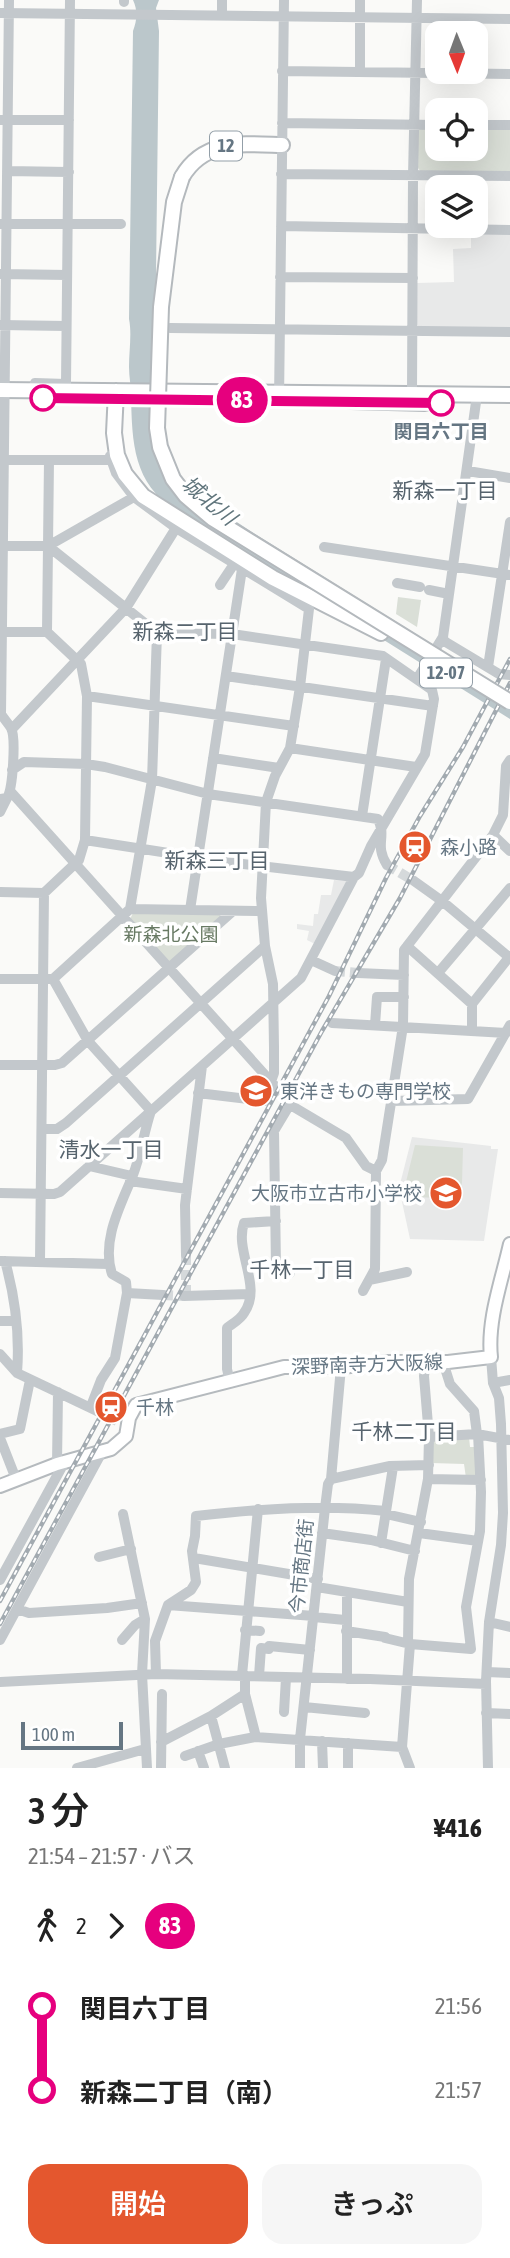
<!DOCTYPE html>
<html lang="ja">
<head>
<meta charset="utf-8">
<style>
  body { margin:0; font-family:"Asap Condensed","Noto Sans JP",sans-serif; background:#f6f6f6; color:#222; height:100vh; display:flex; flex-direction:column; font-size:26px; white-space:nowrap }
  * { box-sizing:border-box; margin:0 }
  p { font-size:23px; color:#767676 }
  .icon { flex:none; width:38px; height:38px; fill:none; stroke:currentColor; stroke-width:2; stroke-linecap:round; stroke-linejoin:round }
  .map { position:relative; height:1768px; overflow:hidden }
  .sheet { display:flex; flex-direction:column; background:#fff; flex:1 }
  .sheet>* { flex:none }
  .badge { padding:0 14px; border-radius:23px; font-size:24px; line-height:46px }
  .needle { width:46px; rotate:179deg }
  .buttons { position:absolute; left:425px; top:21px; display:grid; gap:14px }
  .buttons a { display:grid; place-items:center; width:63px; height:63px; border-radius:14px; background:#fff; box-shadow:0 7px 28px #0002; font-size:35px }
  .scale { position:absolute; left:21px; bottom:18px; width:102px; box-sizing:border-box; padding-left:7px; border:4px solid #657683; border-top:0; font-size:19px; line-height:24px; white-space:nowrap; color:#657683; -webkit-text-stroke:5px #fff; paint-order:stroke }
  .map>.badge { position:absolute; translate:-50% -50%; box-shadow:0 0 0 4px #fff }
  .legs { display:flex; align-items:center; gap:10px; height:77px; padding:0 28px; font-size:23px }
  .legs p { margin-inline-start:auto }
  .headline { display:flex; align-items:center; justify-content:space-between; height:119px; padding:0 28px }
  h1 { font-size:38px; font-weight:600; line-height:52px }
  .button { display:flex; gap:14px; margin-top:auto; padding:14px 28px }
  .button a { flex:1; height:80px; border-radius:21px; background:#e4572e; color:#fff; font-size:28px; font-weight:600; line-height:80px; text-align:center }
  .button a+a { background:#f6f6f6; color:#222 }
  ul { padding:0 28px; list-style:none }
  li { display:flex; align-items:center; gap:24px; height:84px; font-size:26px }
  li i { display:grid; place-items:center; width:10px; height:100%; margin:0 9px; background:currentColor }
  li i::after { content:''; width:18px; height:18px; margin:-9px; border:5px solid; border-radius:50%; background:#fff }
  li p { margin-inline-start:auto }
  li:first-child i { background:linear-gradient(#0000 50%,currentColor 0) }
  li:last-child i { background:linear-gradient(currentColor 50%,#0000 0) }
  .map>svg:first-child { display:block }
  .built { fill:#e8e9e9 }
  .green { fill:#dadfd7 }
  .water { fill:#bbc7cb }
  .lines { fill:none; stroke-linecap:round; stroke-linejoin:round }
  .minor-tunnel { stroke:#d5d9db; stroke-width:10; stroke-dasharray:10 5; stroke-linecap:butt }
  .major-casing { stroke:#b5babe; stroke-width:16 }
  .highway-casing { stroke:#b4b9bd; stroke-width:18 }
  .minor { stroke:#c3c8cc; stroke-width:10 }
  .major { stroke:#fff; stroke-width:12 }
  .highway { stroke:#fff; stroke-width:14 }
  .rail-casing { stroke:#a2aab0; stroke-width:4.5 }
  .rail { stroke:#fff; stroke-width:2; stroke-dasharray:5; stroke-linecap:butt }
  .highway-bridge-casing { stroke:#b4b9bd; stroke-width:18; stroke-linecap:butt }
  .highway-bridge { stroke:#fff; stroke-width:14 }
  .line-1-casing { stroke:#fff; stroke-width:16 }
  .line-1 { stroke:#e6007e; stroke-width:10 }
  .stop-1-dot { fill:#fff; stroke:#e6007e; stroke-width:3.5 }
  .labels { text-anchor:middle; stroke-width:7; stroke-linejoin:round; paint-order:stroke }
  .shield { fill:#fff; stroke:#939fa8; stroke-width:2 }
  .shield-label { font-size:18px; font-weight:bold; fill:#657683 }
  .stop-label { font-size:19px; font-weight:bold; fill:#657683; stroke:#fff }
  .poi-label { font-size:19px; fill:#657683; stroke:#fff; text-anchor:start }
  .park-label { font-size:19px; fill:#687a64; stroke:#fff }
  .street-label { font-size:19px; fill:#657683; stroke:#fff }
  .neighbourhood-label { font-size:21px; fill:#57646e; stroke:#fff }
  .water-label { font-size:21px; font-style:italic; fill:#60757c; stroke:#fff }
</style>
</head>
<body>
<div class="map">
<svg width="510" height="1768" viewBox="0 0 510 1768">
  <rect width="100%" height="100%" fill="#fafaf8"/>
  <path class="built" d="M471 232 510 233V327H419L416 323 417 283 454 282 453 249 471 248Z
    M334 880 350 881 317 945 307 940 309 931 297 929V924L313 926 314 914H318L321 895H331Z
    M412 1137 491 1146V1149H498L484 1241 410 1239 399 1188Z"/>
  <path class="green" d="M421 128H437L438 149H476V129H510V173L421 172 418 168V131Z
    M398 597 421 600 417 627 396 614Z
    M133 913 220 914 221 918 172 961 168 962 130 919Z
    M415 1145 463 1148 462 1183 460 1189 433 1198 409 1196 405 1186Z
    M469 1437 470 1447H477L479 1478H466L464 1464 431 1463V1440Z"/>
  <path class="water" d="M133 0H159L156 8 159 31 154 436 179 484 255 534 485 677 510 694V719L189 518C134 490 132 450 131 394 131 385 129 377 129 367 129 351 132 334 129 319L133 31C137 20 138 11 133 0Z"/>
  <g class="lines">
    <path class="minor-tunnel" d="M387 865 414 881
      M335 971 358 973
      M275 1086 287 1103
      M186 1255V1292
      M163 1295 184 1296
      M97 1411 117 1421"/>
    <defs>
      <path id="major" d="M0 1486 57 1464 111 1449 126 1436 129 1418 136 1405 284 1367H341L388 1362H448L491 1357C487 1320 502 1280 510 1244"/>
      <path id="highway" d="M182 177C204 139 244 144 282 145
        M0 390 510 395
        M116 391 114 433 117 455 125 474 143 496 273 578 381 633
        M351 401 425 403"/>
    </defs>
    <use href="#major" class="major-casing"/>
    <use href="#highway" class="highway-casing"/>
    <path class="minor" d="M124 0V2
      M0 13 510 19
      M222 16V0
      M282 71 510 74
      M360 72V0
      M0 120H69
      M282 123 438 125
      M476 125H510
      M7 171 69 172
      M281 174 510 176
      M0 224H121
      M281 226 510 230
      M1 274 67 275
      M280 277 413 278
      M0 325 66 326
      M170 328 510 332
      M66 384 70 0
      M33 389 35 383 66 384
      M412 393 413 176 417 0
      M279 400 284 0
      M110 456 116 473 134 497
      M0 460H111
      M468 471 510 478
      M0 546H48L134 497 176 528 309 609 300 687 290 748 275 776 266 802 261 898 265 946 273 984 274 1047V1073L264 1101 198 1093
      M324 547 510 575
      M397 583 420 587
      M220 585 234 564
      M429 590 449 594
      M0 632H47L81 664 87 696 85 840 79 860 44 893 0 892
      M47 632 49 460
      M443 637 444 641 499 674 510 675
      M488 667 510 522
      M226 676 433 706
      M417 679 443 637 477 395
      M87 696 294 726
      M12 729 126 608 176 528
      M290 748 416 767
      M213 758 279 768
      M12 770 24 762 86 764 105 767 208 794 378 819C387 838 374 844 387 865
      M11 792 275 1086
      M0 799 7 798C13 789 16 737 11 728 8 723 4 719 1 714L9 0
      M0 812 7 798
      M362 816 386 659
      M493 835 510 851
      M85 840 226 862 354 877
      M414 881 442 901 510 958
      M130 909 262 911
      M190 910 242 569
      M407 946 472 1004
      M311 960 335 971
      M358 973 404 975
      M438 973 510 888
      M0 979H53L130 909 152 780 157 633
      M53 979 88 1041 151 1111C144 1132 141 1154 133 1175 121 1205 101 1240 112 1274L126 1282 127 1293 115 1358 101 1380 91 1406
      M332 1023 506 1033
      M375 1025 377 997H404
      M472 1030V1004L510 956
      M0 1065H55L62 1063 233 911
      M391 1101 468 1099 510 1025
      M287 1103 346 1138 366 1166 376 1171
      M289 1106 274 1131 276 1267 290 1273
      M42 1129H57L66 1123 265 946
      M89 1166 132 1176
      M130 1181 187 1189
      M0 1193 54 1194 60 1192 301 978 354 877 359 873 371 846 425 754 434 699 432 690 383 656 232 634 157 633 48 546
      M186 1255 185 1205 202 1066
      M1 1261 108 1264
      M5 1261C15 1297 20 1335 17 1373
      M40 1261 44 893
      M369 1280 407 1272
      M363 1291 375 1269 376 1171 382 1160 403 1026 404 950 493 835 503 815 506 766 510 760
      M127 1293 163 1295
      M184 1296 250 1294
      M0 1321H16
      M0 1354 17 1373 97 1411
      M443 1362 450 1384 474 1411 477 1434
      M230 1382 227 1369V1328C232 1324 241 1319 244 1313 263 1287 234 1251 244 1223L276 1221
      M493 1383 510 1380
      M0 1434 20 1429 30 1380
      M429 1437 477 1434 510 1440
      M0 1438 16 1479
      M57 1464 58 1392
      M331 1479 390 1466 429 1465
      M428 1479 481 1480
      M123 1514 145 1619 142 1674 147 1768
      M386 1514 421 1522
      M322 1533 371 1540 415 1551
      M419 1533 478 1541
      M381 1543 393 1467
      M99 1557 131 1549
      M194 1558 318 1579
      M0 1580 64 1463
      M317 1587 408 1602
      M168 1605 314 1616
      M17 1609 29 1613 107 1608 142 1603
      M314 1617 345 1620
      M489 1622 510 1627
      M245 1630 260 1631
      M346 1631 385 1637V1638L410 1644 471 1649 466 1607 480 1531 481 1492 478 1434
      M0 1640 103 1450
      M122 1640 135 1625 145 1619
      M408 1642 409 1579 428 1479 429 1437 424 1376 426 1362
      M410 1644 402 1747 410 1768
      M487 1672 510 1673
      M156 1674 155 1641 168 1605 191 1590 196 1582 192 1551 195 1536 196 1516C259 1509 323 1504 386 1511
      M242 1675 258 1509
      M259 1676 261 1648 269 1649V1646L310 1650
      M347 1679V1592
      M0 1682 156 1674 370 1679 486 1684
      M245 1694 256 1737
      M304 1707 365 1713
      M284 1712 286 1678
      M486 1713 510 1714
      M322 1741 323 1768
      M161 1742 211 1716
      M348 1743V1768
      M198 1751 204 1768
      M185 1756 219 1744 255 1737 402 1747
      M77 1768 145 1749
      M161 1768 162 1694
      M225 1768 211 1716 245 1694V1675
      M300 1768V1739L325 1508 328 1484 331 1479 341 1367
      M488 1768 486 1681 489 1622 501 1545 503 1513 501 1424 499 1398 493 1383 491 1357"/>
    <use href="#major" class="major"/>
    <use href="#highway" class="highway"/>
    <defs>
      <path id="rail" d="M0 1601 329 996 386 878 420 816 463 747 510 659
        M0 1624 322 1031 400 898 510 683"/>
    </defs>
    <use href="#rail" class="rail-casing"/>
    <use href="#rail" class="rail"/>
    <defs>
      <path id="highway-bridge" d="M182 177 174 202 161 307 157 428 160 447 173 479 186 496 212 518 510 702"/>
    </defs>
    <use href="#highway-bridge" class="highway-bridge-casing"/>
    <use href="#highway-bridge" class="highway-bridge"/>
  </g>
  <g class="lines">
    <defs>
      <path id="line-1" d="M43 398 441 403"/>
    </defs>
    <use href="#line-1" class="line-1-casing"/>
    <use href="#line-1" class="line-1"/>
  </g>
  <defs>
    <symbol id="station-disc" viewBox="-11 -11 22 22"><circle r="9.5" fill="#e4572e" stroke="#fff"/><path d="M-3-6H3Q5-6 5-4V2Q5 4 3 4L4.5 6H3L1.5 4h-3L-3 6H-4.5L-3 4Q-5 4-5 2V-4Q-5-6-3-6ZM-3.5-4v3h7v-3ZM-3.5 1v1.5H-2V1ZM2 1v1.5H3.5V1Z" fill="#fff"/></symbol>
    <symbol id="university-disc" viewBox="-11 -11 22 22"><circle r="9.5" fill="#e4572e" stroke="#fff"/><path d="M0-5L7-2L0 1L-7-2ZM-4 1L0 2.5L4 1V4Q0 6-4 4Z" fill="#fff"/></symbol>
    <symbol id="school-disc" viewBox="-11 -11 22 22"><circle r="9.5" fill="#e4572e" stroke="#fff"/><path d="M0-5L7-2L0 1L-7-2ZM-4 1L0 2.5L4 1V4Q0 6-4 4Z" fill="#fff"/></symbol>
  </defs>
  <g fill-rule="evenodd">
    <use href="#station-disc" x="396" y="828" width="38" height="38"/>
    <use href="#university-disc" x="237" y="1072" width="38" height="38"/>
    <use href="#school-disc" x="427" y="1174" width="38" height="38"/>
    <use href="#station-disc" x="92" y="1388" width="38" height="38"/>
  </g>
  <g class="stop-1-dot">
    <circle cx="43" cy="398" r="12"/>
    <circle cx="441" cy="403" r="12"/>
  </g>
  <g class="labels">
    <g class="shield">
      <rect x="210" y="131.5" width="32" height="29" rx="5"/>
      <rect x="420" y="658.5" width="52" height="29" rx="5"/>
    </g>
    <g class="shield-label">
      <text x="226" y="152">12</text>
      <text x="446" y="679">12-07</text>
    </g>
    <g class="stop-label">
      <text x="441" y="438">関目六丁目</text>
    </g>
    <g class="poi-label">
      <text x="440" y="854">森小路</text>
      <text x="280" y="1098">東洋きもの専門学校</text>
      <text x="422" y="1200" text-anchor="end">大阪市立古市小学校</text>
      <text x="136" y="1414">千林</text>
    </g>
    <g class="park-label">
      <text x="171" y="941">新森北公園</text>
    </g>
    <g class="street-label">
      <text transform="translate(367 1364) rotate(-2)" y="7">深野南寺方大阪線</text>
      <text transform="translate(301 1566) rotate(-84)" y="7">今市商店街</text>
    </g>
    <g class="neighbourhood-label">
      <text x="445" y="498">新森一丁目</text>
      <text x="185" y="639">新森二丁目</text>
      <text x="217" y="868">新森三丁目</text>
      <text x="111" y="1157">清水一丁目</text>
      <text x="302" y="1277">千林一丁目</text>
      <text x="404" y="1439">千林二丁目</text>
    </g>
    <g class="water-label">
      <text transform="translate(209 501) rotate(40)" y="7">城北川</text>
    </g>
  </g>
</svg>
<div class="buttons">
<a><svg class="needle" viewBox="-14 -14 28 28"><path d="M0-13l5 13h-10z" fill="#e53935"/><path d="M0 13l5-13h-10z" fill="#767676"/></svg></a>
<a><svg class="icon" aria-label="locate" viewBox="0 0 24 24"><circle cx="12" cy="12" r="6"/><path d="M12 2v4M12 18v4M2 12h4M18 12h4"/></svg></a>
<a><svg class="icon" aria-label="layers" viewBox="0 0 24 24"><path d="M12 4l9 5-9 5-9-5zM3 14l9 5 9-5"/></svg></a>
</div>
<div class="scale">100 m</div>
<b class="badge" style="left:242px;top:400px;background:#e6007e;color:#fff">83</b>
</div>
<section class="sheet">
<div class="headline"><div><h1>3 分</h1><p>21:54 – 21:57 · バス</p></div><b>¥416</b></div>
<div class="legs"><svg class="icon" aria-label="walk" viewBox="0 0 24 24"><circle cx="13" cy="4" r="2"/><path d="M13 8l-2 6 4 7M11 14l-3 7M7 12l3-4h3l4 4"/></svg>2<svg class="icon" aria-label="forward" viewBox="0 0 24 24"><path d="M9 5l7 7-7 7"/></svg><b class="badge" style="background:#e6007e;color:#fff">83</b></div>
<ul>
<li><i style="color:#e6007e"></i><b>関目六丁目</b><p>21:56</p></li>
<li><i style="color:#e6007e"></i><b>新森二丁目（南）</b><p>21:57</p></li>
</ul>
<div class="button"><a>開始</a><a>きっぷ</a></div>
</section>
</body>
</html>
